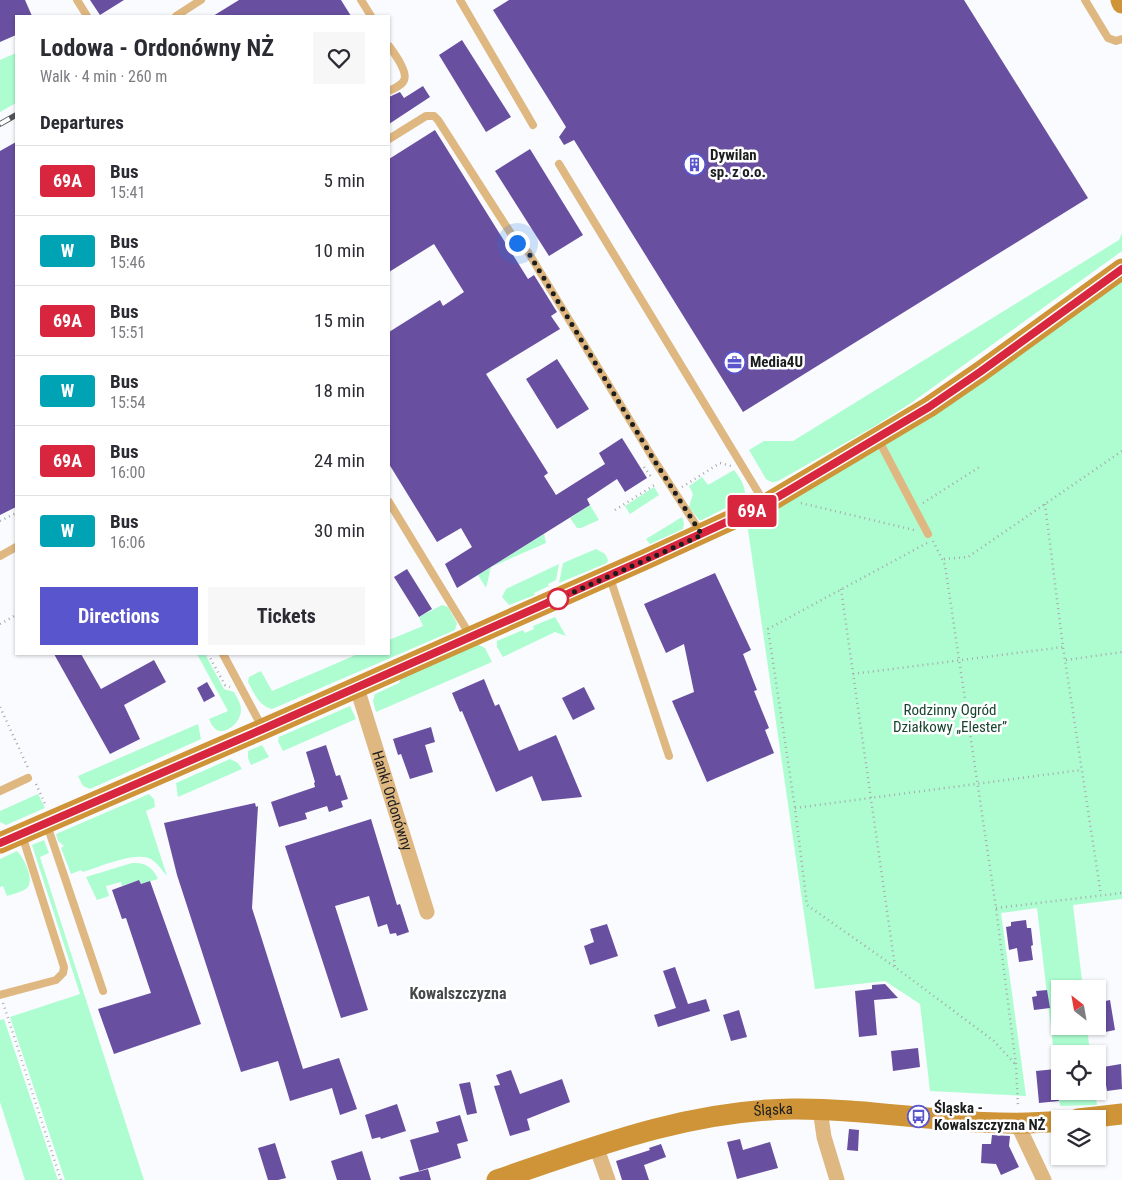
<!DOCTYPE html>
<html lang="en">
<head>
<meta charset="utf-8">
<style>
  body { margin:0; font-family:"Roboto Condensed",sans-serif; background:#f7f7f7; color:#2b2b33; height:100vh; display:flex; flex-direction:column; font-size:19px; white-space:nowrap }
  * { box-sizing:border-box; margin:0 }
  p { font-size:16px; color:#7c7c81 }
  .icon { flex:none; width:28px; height:28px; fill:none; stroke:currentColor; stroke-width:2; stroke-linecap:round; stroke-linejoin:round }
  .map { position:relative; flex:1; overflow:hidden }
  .side { position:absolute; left:15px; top:15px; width:375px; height:640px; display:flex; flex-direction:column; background:#fff; border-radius:0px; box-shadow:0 1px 4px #0004 }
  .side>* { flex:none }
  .badge { padding:0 10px; border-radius:4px; font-size:18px; line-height:32px }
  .needle { width:32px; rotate:329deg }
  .controls { position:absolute; left:1051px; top:980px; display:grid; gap:10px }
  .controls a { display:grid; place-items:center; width:55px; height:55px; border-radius:0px; background:#fff; box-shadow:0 1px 4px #0004; font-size:25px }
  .you { position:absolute; width:25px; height:25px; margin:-12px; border:4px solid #fff; border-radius:50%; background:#1a73e8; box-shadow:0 0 0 8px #1a73e833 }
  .map>.badge { position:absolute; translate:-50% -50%; box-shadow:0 0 0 2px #fff }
  h2 { padding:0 25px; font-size:19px; line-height:45px }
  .round { display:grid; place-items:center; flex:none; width:52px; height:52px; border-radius:0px; background:#f7f7f7 }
  .headline { display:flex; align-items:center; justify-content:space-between; height:85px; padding:0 25px }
  h1 { font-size:24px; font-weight:700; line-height:38px }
  .cta { display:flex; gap:10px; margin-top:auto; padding:10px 25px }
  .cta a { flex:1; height:58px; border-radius:0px; background:#5855cd; color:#fff; font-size:20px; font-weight:700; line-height:58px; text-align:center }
  .cta a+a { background:#f7f7f7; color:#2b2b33 }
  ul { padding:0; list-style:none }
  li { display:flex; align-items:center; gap:15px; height:70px; padding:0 25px; border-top:1px solid #e1e1e2 }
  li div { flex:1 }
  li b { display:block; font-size:19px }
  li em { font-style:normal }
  li .badge { min-width:55px; font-weight:700; text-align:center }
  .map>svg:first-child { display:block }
  .green { fill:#adfdd1 }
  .building { fill:#694fa0 }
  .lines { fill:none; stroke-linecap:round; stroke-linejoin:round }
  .path { stroke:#a7a9ab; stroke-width:2.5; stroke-dasharray:1 4; stroke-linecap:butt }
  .lane { stroke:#dfb781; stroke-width:8 }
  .street { stroke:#dfb781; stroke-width:15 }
  .secondary { stroke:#ce9437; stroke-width:21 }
  .rail-casing { stroke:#535556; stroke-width:5.5 }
  .rail { stroke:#fff; stroke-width:4; stroke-dasharray:11; stroke-linecap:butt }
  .line-casing { stroke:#fff; stroke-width:11 }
  .line { stroke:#d7263d; stroke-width:8 }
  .walk { stroke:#1c1d1e; stroke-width:5; stroke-dasharray:0 9 }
  .stop-dot { fill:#fff; stroke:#d7263d; stroke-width:2.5 }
  .labels { text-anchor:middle; stroke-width:5; stroke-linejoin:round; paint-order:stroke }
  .poi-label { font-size:15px; font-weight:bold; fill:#1c1d1e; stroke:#fff; text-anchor:start }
  .park-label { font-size:15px; fill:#184530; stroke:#fff }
  .street-label { font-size:15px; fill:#1c1d1e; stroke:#fff }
  .neighbourhood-label { font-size:16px; font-weight:bold; fill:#46484a; stroke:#fff }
</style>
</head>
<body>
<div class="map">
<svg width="1122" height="1180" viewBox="0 0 1122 1180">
  <rect width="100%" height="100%" fill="#f9fbfe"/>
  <path class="green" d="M16 53V103L0 112V60Z
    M1122 233V251L911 403 875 426 780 480C774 483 772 483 766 479L749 450 764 441H793L1119 240Z
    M1122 280V899L1073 905 1083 989H1060V1026H1087L1090 1054H1060V1091H1095L1097 1105 1060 1106 1037 908 1001 913 1026 1096 930 1091 920 1004 885 981 815 989 747 523Z
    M734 470C741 479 746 487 745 498L702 520H699L689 507 693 494 689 486 702 477 708 485Z
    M654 487 659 495 630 514 625 506Z
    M590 505 599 520 581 528H577L570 518Z
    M682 517 684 523 683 529 650 544 646 539Z
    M544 534 546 543 491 567 486 588 478 575Z
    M596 549 605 554 608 560 607 563 559 583 563 563Z
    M559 564 556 580 548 584 549 586 534 593 535 595 509 605 502 597 506 589Z
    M442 605 448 607 457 623 455 630 272 709C259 706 254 693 248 682L249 677 261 671 272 691 358 654H389V640L423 626 419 617Z
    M555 617 566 636 555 632 503 657 497 647V641L523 630 525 633 534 629 533 626Z
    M477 644 485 648 492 662 376 712 373 701 375 694 399 683 401 678Z
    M197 654H205L224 689 234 692C237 698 241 703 241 710 241 720 230 732 220 731 214 730 211 724 209 719L228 711Z
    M350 706 356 719 283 751 278 741 279 737Z
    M198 724 201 739 90 789 83 786 78 776Z
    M262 745 269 757 251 765 248 758V751Z
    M230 759 238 763 242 769 178 797 176 783Z
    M38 794 45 808 6 825 0 822V811Z
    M149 794 154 799 155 807 146 811 167 876C162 870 157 863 151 859 135 851 100 867 83 872L81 870 71 874 61 848 64 846 58 841 56 834Z
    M44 840 49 853 40 857 144 1180H65L10 1017 80 994 32 845Z
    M17 851C24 858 35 880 27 888 22 892 13 894 7 896L3 886 0 887V859Z
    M132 863C145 862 153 867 158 879L141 884 139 880 122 886 121 882 106 886 109 896 97 900 86 877Z
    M4 1019 58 1180H25L0 1102V1020Z"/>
  <path class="building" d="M0 0H25L32 16H16V35L0 42Z
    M90 0H124L100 15Z
    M239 0H341L351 16H213Z
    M509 0H964L1088 198 743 412 574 140 564 145 559 137 566 127 493 10Z
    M462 40 511 117 486 132 439 55Z
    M423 86 430 97 389 124V97L400 92 404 98Z
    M435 130 528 279 534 275 557 312 551 316 560 329 486 374 548 473 544 476 556 495 605 464 599 453 622 438 647 478 625 492 617 479 587 499 590 505 457 588 445 564 472 547 461 528 437 542 389 464V332L440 300 443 306 464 292 434 244 389 272V159Z
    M16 142V507L0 515V151Z
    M530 149 583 235 549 256 495 171Z
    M557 359 589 409 557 429 526 379Z
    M407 569 432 609 419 617 394 577Z
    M715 573 751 650 743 654 757 690 754 691 769 728 765 730 774 753 707 782 672 701 694 692 684 644 666 653 644 604Z
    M54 654H81L101 689 154 660 166 682 124 705 140 739 110 754Z
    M484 679 495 706 499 704 519 751 556 735 582 797 542 801 532 776 496 792 462 711 460 712 452 693Z
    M207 682 215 696 204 702 197 688Z
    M584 687 595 709 573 720 562 698Z
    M431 727 435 742 425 745 433 772 410 779 401 754 398 755 393 739Z
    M326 745 336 776 340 775 348 799 341 801 343 807 329 812 327 806 305 813 307 819 279 827 271 802 315 787 314 783 315 782 306 752Z
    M255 803 256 807 258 806 252 908 303 1069 339 1058 357 1109 340 1115 332 1088 290 1101 278 1061 241 1072 177 875 164 823Z
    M371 819 397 905 400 904 409 932 397 936 396 933 390 934 387 924 378 927 369 896 335 906 368 1010 341 1018 285 846Z
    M139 880 141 884 150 881 201 1024 114 1054 98 1009 151 993 126 918 122 919 112 890Z
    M1026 920 1027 928H1031L1033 945 1031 946 1033 960 1019 962 1017 948 1009 950 1006 927 1011 926V922Z
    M607 924 618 956 590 965 584 946 594 942 590 929Z
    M675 967 688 1004 706 999 710 1011 658 1027 654 1015 676 1008 663 971Z
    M885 984 898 998 874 1000 877 1035 859 1037 855 991 872 989V985Z
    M1047 990 1050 1008 1034 1010 1032 997 1037 996 1036 991Z
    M1110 1000 1115 1030 1105 1032 1101 1002Z
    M739 1010 747 1037 731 1041 723 1015Z
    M918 1048 920 1067 893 1071 891 1051Z
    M1121 1064 1122 1089 1107 1091 1103 1067Z
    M1056 1069 1059 1101 1039 1103 1036 1071Z
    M511 1070 520 1094 562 1079 570 1102 527 1119 530 1130 510 1136 494 1086 500 1085 496 1075Z
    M470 1082 477 1113 467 1115 459 1084Z
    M397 1104 406 1131 381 1139 380 1137 372 1139 365 1115Z
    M460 1115 468 1141 457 1144 461 1158 419 1171 410 1140 439 1132 436 1122Z
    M849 1129 859 1130 858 1151 847 1150Z
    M992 1135 1010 1136 1009 1146 1019 1167 1001 1175 996 1164 981 1163 982 1144H991Z
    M740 1139 743 1150 770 1142 778 1168 737 1179 727 1142Z
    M275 1143 286 1178 278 1180H268L258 1148Z
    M661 1144 666 1157 644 1165 649 1180H622L616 1161 650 1150 649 1148Z
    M362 1151 371 1180H337L331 1161Z
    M428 1169 431 1180H400L399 1177Z"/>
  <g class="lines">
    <path class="path" d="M644 467 652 478
      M682 487 720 463 731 466
      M801 503 914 530
      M923 503 981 466
      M1045 504 1063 647 1101 895
      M615 510 656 484
      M0 521 16 513
      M933 541 945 565 996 908 1016 1065 1018 1107
      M927 543 768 629 795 808 807 905 895 967 994 1041 1015 1064
      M944 559 968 557 1122 451
      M841 589 895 967
      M0 624 16 615
      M208 654 225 685 230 687
      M1066 660 1122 652
      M853 674 1063 647
      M0 707 29 770
      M36 784 46 806
      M795 808 1081 770
      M996 908 1122 893
      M3 1003 61 1180"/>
    <path class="lane" d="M77 0 87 16
      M361 0 371 16
      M460 0 533 125
      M1085 0 1108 38 1116 41 1122 39
      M176 16 201 0
      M389 46C394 53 410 74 403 82 400 86 393 89 389 91
      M389 139 426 116H434L438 120 517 243 528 252 654 460 701 533
      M559 164 764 502
      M878 439 928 534
      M389 502 470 635
      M0 556 16 547
      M610 578 669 756
      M223 654 262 727
      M0 791 28 778
      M47 825 103 991
      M0 995 56 980 63 973 64 967 22 835"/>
    <g class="street">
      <path id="s1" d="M357 688 427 912"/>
      <path d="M820 1109 824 1137 837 1180"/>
      <path d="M1017 1123 1044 1180"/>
      <path d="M596 1146 608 1180"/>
    </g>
    <g class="secondary">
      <path d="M1121 0 1122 3"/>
      <path d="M0 843 263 729 644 560 766 504 929 407 980 372 1122 269"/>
      <path d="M1078 1119 1122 1114"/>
      <path id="s2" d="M497 1180C593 1147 689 1110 793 1109 882 1108 971 1130 1060 1121"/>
    </g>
    <defs>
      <path id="rail" d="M0 124 16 115"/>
    </defs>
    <use href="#rail" class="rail-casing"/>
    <use href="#rail" class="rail"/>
  </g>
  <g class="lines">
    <defs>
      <path id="line" d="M0 843 263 729 644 560 766 504 929 407 980 372 1122 269"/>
    </defs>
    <use href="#line" class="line-casing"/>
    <use href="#line" class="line"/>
    <path class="walk" d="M517 243 528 252 654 460 702 535 558 599"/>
  </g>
  <defs>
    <symbol id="building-ring" viewBox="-11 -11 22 22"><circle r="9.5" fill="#fff" stroke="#5855cd" stroke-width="1.5"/><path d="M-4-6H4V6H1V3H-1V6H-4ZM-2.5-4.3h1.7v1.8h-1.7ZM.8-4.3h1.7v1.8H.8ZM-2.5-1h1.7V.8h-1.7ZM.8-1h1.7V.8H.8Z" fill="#5855cd"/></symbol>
    <symbol id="office-ring" viewBox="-11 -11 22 22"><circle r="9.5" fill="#fff" stroke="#5855cd" stroke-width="1.5"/><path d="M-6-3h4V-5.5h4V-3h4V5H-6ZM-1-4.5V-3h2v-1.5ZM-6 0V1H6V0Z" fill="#5855cd"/></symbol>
    <symbol id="bus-ring" viewBox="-11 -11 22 22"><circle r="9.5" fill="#fff" stroke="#5855cd" stroke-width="1.5"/><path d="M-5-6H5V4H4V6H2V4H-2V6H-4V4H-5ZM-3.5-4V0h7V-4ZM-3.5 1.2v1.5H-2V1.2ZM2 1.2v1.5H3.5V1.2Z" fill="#5855cd"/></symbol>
  </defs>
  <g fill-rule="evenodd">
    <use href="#building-ring" x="682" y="152" width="25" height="25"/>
    <use href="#office-ring" x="722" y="350" width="25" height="25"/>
    <use href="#bus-ring" x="906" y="1104" width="25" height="25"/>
  </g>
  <circle class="stop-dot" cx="558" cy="599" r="10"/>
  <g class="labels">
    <g class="poi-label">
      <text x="710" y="160">Dywilan<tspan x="710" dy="17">sp. z o.o.</tspan></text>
      <text x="750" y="367">Media4U</text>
      <text x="934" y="1113">Śląska -<tspan x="934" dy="17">Kowalszczyzna NŻ</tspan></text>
    </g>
    <g class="park-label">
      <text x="950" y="715">Rodzinny Ogród<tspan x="950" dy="17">Działkowy „Elester”</tspan></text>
    </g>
    <g class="street-label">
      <text dy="5" stroke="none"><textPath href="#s1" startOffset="118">Hanki Ordonówny</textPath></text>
      <text dy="5" stroke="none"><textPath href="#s2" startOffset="286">Śląska</textPath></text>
    </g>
    <g class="neighbourhood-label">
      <text x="458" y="999">Kowalszczyzna</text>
    </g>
  </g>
</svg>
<div class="controls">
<a><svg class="needle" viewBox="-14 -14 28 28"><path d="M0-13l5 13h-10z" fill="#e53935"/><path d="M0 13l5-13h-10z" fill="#7c7c81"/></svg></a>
<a><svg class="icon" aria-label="locate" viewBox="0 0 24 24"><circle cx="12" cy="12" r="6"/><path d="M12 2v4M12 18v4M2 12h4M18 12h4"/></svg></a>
<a><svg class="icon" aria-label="layers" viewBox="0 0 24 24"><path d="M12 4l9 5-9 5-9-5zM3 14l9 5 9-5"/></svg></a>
</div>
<div class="you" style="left:517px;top:243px"></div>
<b class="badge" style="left:752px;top:511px;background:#d7263d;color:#fff">69A</b>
<section class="side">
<div class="headline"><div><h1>Lodowa - Ordonówny NŻ</h1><p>Walk · 4 min · 260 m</p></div><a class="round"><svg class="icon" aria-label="heart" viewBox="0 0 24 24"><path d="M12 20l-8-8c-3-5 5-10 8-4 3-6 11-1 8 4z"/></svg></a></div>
<h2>Departures</h2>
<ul>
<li><span class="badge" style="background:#d7263d;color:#fff">69A</span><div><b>Bus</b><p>15:41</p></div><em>5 min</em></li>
<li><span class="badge" style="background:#00a3b4;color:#fff">W</span><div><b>Bus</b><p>15:46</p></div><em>10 min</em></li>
<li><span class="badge" style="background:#d7263d;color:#fff">69A</span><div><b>Bus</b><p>15:51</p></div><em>15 min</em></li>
<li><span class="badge" style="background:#00a3b4;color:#fff">W</span><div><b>Bus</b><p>15:54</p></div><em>18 min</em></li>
<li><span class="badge" style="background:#d7263d;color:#fff">69A</span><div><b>Bus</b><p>16:00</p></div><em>24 min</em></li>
<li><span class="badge" style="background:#00a3b4;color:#fff">W</span><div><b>Bus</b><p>16:06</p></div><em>30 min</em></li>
</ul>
<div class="cta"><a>Directions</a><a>Tickets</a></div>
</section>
</div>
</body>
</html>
